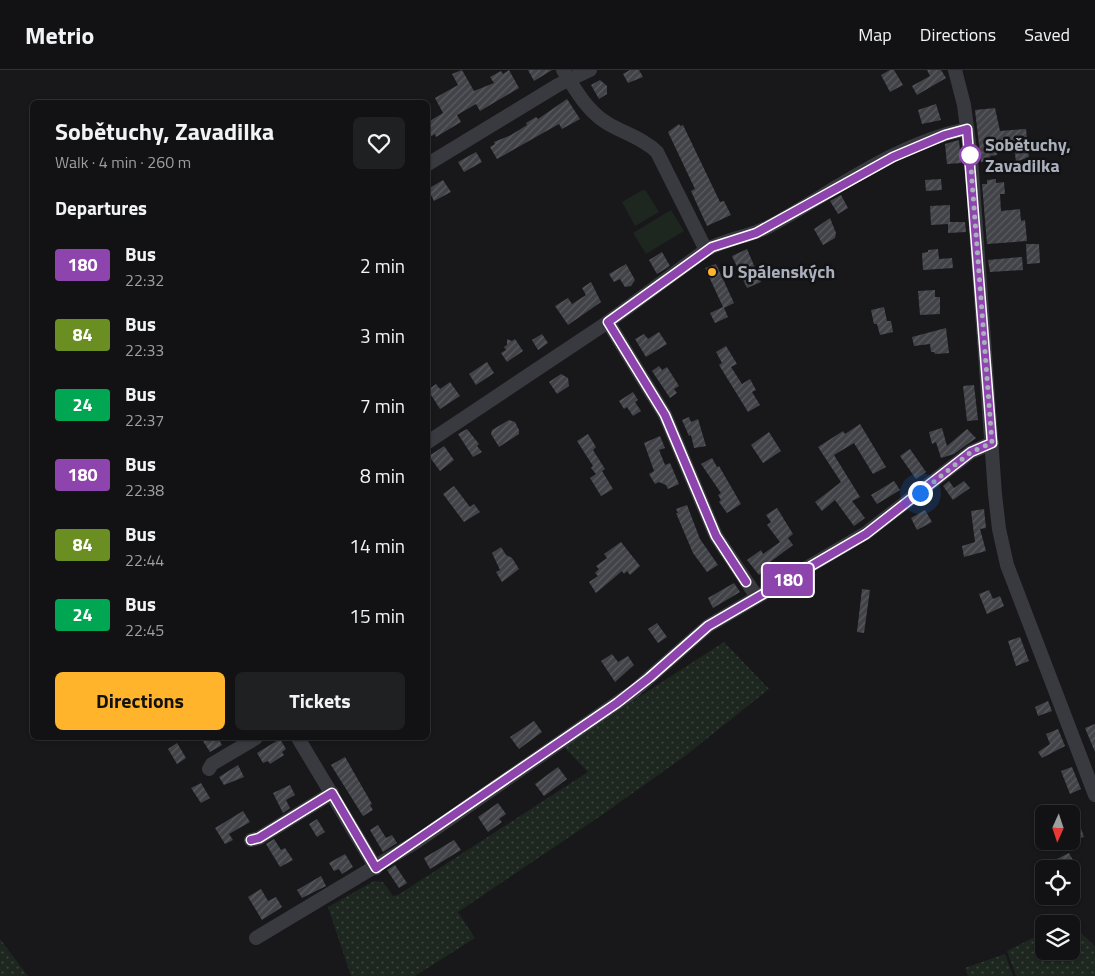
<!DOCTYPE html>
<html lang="en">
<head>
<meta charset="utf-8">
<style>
  body { margin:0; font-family:"Titillium Web",sans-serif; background:#1f2022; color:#f1f3f6; height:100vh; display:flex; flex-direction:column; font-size:19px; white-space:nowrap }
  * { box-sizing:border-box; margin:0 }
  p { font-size:16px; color:#9c9ea0 }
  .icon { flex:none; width:28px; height:28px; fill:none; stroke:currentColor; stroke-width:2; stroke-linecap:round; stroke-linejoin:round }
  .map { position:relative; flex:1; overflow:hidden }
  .side { position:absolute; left:30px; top:30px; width:400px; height:640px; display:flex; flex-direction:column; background:#121214; border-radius:8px; box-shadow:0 1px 4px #0004,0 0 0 1px #313234 }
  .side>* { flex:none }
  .badge { padding:0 10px; border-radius:4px; font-size:18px; line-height:32px }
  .needle { width:32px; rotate:183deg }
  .buttons { position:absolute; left:1035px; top:735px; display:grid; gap:10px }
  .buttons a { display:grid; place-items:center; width:45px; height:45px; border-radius:8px; background:#121214; box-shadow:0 1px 4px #0004,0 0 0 1px #313234; font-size:25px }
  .you { position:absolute; width:25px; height:25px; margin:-12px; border:4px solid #fff; border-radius:50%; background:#1a73e8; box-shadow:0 0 0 8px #1a73e833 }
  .map>.badge { position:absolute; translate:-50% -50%; box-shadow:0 0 0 2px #fff }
  h2 { padding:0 25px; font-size:19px; line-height:45px }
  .round { display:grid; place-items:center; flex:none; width:52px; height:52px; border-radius:8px; background:#1f2022 }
  .overview { display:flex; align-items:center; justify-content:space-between; height:85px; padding:0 25px }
  h1 { font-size:24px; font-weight:700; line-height:38px }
  .primary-button { display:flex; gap:10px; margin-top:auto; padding:10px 25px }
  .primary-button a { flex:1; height:58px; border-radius:8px; background:#ffb42c; color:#111; font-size:20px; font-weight:700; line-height:58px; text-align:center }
  .primary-button a+a { background:#1f2022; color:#f1f3f6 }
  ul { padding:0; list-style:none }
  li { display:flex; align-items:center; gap:15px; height:70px; padding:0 25px }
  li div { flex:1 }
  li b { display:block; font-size:19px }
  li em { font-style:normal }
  li .badge { min-width:55px; font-weight:700; text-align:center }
  header { display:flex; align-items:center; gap:30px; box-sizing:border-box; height:70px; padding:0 25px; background:#121214; border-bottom:1px solid #313234 }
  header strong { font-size:24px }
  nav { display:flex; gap:28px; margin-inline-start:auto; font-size:18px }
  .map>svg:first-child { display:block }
  .grass { fill:url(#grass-dots) }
  .park { fill:#1d261f }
  .building { fill:url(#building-hatch) }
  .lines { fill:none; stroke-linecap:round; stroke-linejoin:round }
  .minor { stroke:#393a40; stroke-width:14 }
  .line-casing { stroke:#fff; stroke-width:11 }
  .line { stroke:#8e44ad; stroke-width:8 }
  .walk { stroke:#a9afbb; stroke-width:5; stroke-dasharray:0 9 }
  .stop-dot { fill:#fff; stroke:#8e44ad; stroke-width:2.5 }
  .poi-dot { fill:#ffb42c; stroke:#131316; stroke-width:2 }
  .labels { text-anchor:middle; stroke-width:5; stroke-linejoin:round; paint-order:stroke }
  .stop-label { font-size:18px; font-weight:bold; fill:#a9afbb; stroke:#131316; text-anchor:start }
  .poi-label { font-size:18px; font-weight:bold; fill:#a9afbb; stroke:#131316; text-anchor:start }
</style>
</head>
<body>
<header>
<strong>Metrio</strong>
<nav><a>Map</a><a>Directions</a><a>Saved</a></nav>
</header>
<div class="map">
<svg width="1095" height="906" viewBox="0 0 1095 906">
  <defs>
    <pattern id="grass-dots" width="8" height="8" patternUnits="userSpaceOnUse" patternTransform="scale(1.25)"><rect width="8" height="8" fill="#1d261f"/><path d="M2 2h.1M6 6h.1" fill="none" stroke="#3b433e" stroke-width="1.8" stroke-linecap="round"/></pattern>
    <pattern id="building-hatch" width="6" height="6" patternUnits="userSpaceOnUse" patternTransform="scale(1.25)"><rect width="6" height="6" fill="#424348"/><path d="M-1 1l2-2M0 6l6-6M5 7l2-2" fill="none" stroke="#5a5c60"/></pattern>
  </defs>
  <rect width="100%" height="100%" fill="#18181b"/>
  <path class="grass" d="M724 572 769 619 685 686 599 747 458 842 475 868 415 906H351L328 837 374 811 383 812 393 826 398 825 588 702 563 676Z
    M1071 854 1095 876V906H1016L1007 881 1044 862V881H1071Z
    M0 869 28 906H0Z
    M1005 884 1013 906H968L965 898Z"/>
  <path class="park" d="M643 120 646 121 659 142 635 156 622 132Z
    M671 140 684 161 646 184 633 163Z"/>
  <path class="building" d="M462 0 474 21 494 13 490 7 501 1 503 4 509 0 519 18 480 41 476 34 457 45 461 52 436 67 435 64 430 67 428 63V52L443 43 435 28 458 15 452 4Z
    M528 0H552L534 11Z
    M630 0H639L643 7 628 13 623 4Z
    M890 0H894L903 15 890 22 881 5Z
    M927 0H941L946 8 917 25 912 16 930 6Z
    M600 10 607 16V24L599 29 591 15Z
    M567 29 580 49 562 59 559 54 497 89 490 77 495 74 494 72 511 65 527 55 526 53 536 47 538 49Z
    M936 34 941 50 922 54 918 40Z
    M995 38 1000 61 1026 59 1029 87 1016 92 1014 75 996 77 997 85 990 86 991 91 981 92 975 40Z
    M679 54 680 56 683 55 720 132 724 131 731 145 707 156 691 121 695 119 668 62Z
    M959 70 961 93 947 94 945 74Z
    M476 82 482 92 464 102 458 92Z
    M941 109 942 120 926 121 925 110Z
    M996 109V113L1004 112 1005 124H1000L1001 141 1020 139 1021 151 1025 150 1027 171 987 174 982 114H987V110Z
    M443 110 451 122 434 131 428 119Z
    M841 125 848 138 838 144 830 131Z
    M950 135V152H965L966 162 948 163V154L931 155 930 136Z
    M830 148 836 163 835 168 823 175 814 159Z
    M1026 174H1039L1040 193 1027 194Z
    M747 179 761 212 747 218 732 186Z
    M938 179 939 189 952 188 953 198 923 200 922 183 928 182V180Z
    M662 182 670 196 657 204 649 190Z
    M1022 187 1023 200 990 202 988 190Z
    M626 194 635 210 631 216 625 217 620 209 614 212 609 204Z
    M716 194 734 233 724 238 728 247 715 253 710 243 723 237 705 198Z
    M591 212 601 232 568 255 555 236 568 228 572 234 586 225 582 218Z
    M935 220V227H940V244L920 245 918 221Z
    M884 237 887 251H891L893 262 880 265 877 254H874L871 240Z
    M946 258 949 283 935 284 934 282H931L930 274 914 276 912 267Z
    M659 262 667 274 646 287 635 269 644 264 648 269Z
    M542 264 548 273 538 280 532 270Z
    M507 269 512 271 515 269 523 281 507 292 501 283 506 280 504 277 507 275Z
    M726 276 737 294 731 297 742 314 750 309 756 320 752 322 760 335 748 342 719 295 722 293 716 282Z
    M487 292 494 303 476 315 469 304Z
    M659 296 662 300 667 297 679 316 674 319 677 323 670 328 652 301Z
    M561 304 568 308 569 316 557 324 549 312Z
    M450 312 460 326 440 339 428 320 436 314 440 319Z
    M974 315 978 350 967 351 963 316Z
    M633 322 638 330 635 332 641 341 633 346 627 337 624 339 619 331Z
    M689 347 691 352 698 349 706 376 694 378 691 365 689 366 682 350Z
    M509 350 515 352 519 360V364L499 377 491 364 492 360Z
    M860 354 886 397 873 404 854 373 834 385 860 427 852 431 865 448 854 456 835 430 822 441 815 432 841 412 818 377 843 361 845 364Z
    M942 358 947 376 967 359 976 368 954 384 941 388 936 372 932 374 929 362Z
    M467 359 479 374 477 376 482 382 473 387 458 364Z
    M769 362 781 381 763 393 751 375Z
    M588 364 596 377 593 380 605 399 602 401 613 419 601 426 590 408 596 404 591 398 593 396 577 371Z
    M660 366 665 378 659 380 665 395 670 393 679 414 668 419 666 415 659 412 655 414 649 404 654 401 644 373Z
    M444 376 454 390 440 401 429 386Z
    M910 379 926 402 916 409 900 386Z
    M712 388 717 397 719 396 741 434 727 443 719 432 721 430 718 425 721 423 701 394Z
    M894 411 900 420 877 434 871 425Z
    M949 411 954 418 964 411 970 418 953 430 943 416Z
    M454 416 470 437 474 434 480 442 464 452 443 424Z
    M687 435 700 469 718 495 707 502 693 483 676 443H678L676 439Z
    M777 438 793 464 788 468 793 475 770 492 772 495 759 505 747 490 761 480 763 484 780 472 767 455 771 452 766 445Z
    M984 439 986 458 980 459 986 481 964 487 962 476 975 472 971 441Z
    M925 440 932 452 917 460 911 448Z
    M621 472 640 496 630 505 627 501 624 504 622 501 596 523 589 512 598 506 595 503 599 499 596 496 607 488 604 484Z
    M501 477 506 485 512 488 519 499 502 512 496 502 500 500 492 483Z
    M734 513 740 522 713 538 708 528Z
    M862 519 870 520 864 563 857 562Z
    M989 520 993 529 1000 526 1004 536 987 544 979 524Z
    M657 553 667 567 658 573 648 559Z
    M1020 567 1029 591 1016 596 1008 571Z
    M612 584 618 592 628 586 634 595 615 612 601 591Z
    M1048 631 1052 641 1038 646 1035 637Z
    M534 651 542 662 519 679 510 667Z
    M1095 654V682L1085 658Z
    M1058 659 1065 676 1042 688 1038 682 1050 674 1046 664Z
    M201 668H218L222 675 210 682Z
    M280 669 286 679 282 682 284 685 270 694 268 691 263 693 257 683Z
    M177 673 186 688 177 694 168 679Z
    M345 687 372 734 370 735 373 740 363 746 331 695Z
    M238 695 244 707 224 715 219 707Z
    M558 697 567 709 544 726 535 714Z
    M1072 697 1081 719 1070 724 1061 701Z
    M201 713 210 728 201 733 191 718Z
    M290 715 295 725 286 730 290 738 283 743 273 723Z
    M498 733 506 744 499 749 502 752 488 762 478 747Z
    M243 741 250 752 229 764 233 770 225 774 215 758Z
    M317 749 325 762 317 767 309 754Z
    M1078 750 1084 767 1071 771V752Z
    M378 755 386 768 392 765 397 773 383 782 370 760Z
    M274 769 281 780 285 778 293 790 280 797 266 774Z
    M454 770 461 780 430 799 424 788Z
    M1069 783 1080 803 1078 808 1071 811V799H1051L1053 791Z
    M345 784 353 797 342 804 339 799 334 801 329 793Z
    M395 795 407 813 399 818 387 800Z
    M321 806 326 816 302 828 297 820Z
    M261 819 268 831 276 827 282 837 262 850 248 827Z"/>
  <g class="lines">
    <path class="minor" d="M955 0 964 35 971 88 995 424 999 459 1007 495 1095 725
      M428 94 558 15 590 0
      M706 180C725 169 748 167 768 157 832 123 895 73 967 59
      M608 252 665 345 716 466 757 527
      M428 372 608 252 706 180 657 82C643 68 623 63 607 53 587 41 575 19 563 0
      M298 668 376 798
      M209 699 212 694 256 668
      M251 770 259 768 332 723
      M256 868 416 772 634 621 708 556 866 463 971 382 992 373"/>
  </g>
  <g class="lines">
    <defs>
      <path id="line" d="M251 770 259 768 332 723 376 798 617 633 649 608 708 556 866 464 971 382 992 373 967 59 945 65 893 87 756 163 712 177 608 252 665 345 716 466 746 512"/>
    </defs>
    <use href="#line" class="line-casing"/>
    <use href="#line" class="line"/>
    <path class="walk" d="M920 423 971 382 992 373 970 85"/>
  </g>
  <circle class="stop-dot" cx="970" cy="85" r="10"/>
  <circle class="poi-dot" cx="712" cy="202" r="5"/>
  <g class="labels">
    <g class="stop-label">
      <text x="985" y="81">Sobětuchy,<tspan x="985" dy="21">Zavadilka</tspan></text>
    </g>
    <g class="poi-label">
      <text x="722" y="208">U Spálenských</text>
    </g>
  </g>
</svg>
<div class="buttons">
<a><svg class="needle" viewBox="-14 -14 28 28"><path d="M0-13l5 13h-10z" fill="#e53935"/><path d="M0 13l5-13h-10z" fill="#9c9ea0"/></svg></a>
<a><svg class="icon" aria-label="locate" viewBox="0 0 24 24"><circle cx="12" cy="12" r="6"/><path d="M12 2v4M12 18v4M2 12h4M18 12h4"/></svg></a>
<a><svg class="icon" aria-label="layers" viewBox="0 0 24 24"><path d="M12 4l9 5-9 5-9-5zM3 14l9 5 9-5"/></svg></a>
</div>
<div class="you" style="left:920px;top:423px"></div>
<b class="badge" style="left:788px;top:510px;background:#8e44ad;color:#fff">180</b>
<section class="side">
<div class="overview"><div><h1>Sobětuchy, Zavadilka</h1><p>Walk · 4 min · 260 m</p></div><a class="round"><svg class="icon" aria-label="heart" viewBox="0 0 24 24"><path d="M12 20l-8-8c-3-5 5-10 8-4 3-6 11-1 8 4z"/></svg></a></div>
<h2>Departures</h2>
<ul>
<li><span class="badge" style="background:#8e44ad;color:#fff">180</span><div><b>Bus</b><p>22:32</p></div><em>2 min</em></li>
<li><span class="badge" style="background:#6b8e23;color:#fff">84</span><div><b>Bus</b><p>22:33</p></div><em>3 min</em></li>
<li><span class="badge" style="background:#00a651;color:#fff">24</span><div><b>Bus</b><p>22:37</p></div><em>7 min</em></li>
<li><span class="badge" style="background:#8e44ad;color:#fff">180</span><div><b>Bus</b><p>22:38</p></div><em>8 min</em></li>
<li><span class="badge" style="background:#6b8e23;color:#fff">84</span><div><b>Bus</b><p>22:44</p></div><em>14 min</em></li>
<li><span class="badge" style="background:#00a651;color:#fff">24</span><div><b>Bus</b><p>22:45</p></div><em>15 min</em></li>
</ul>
<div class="primary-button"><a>Directions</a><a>Tickets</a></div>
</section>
</div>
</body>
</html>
